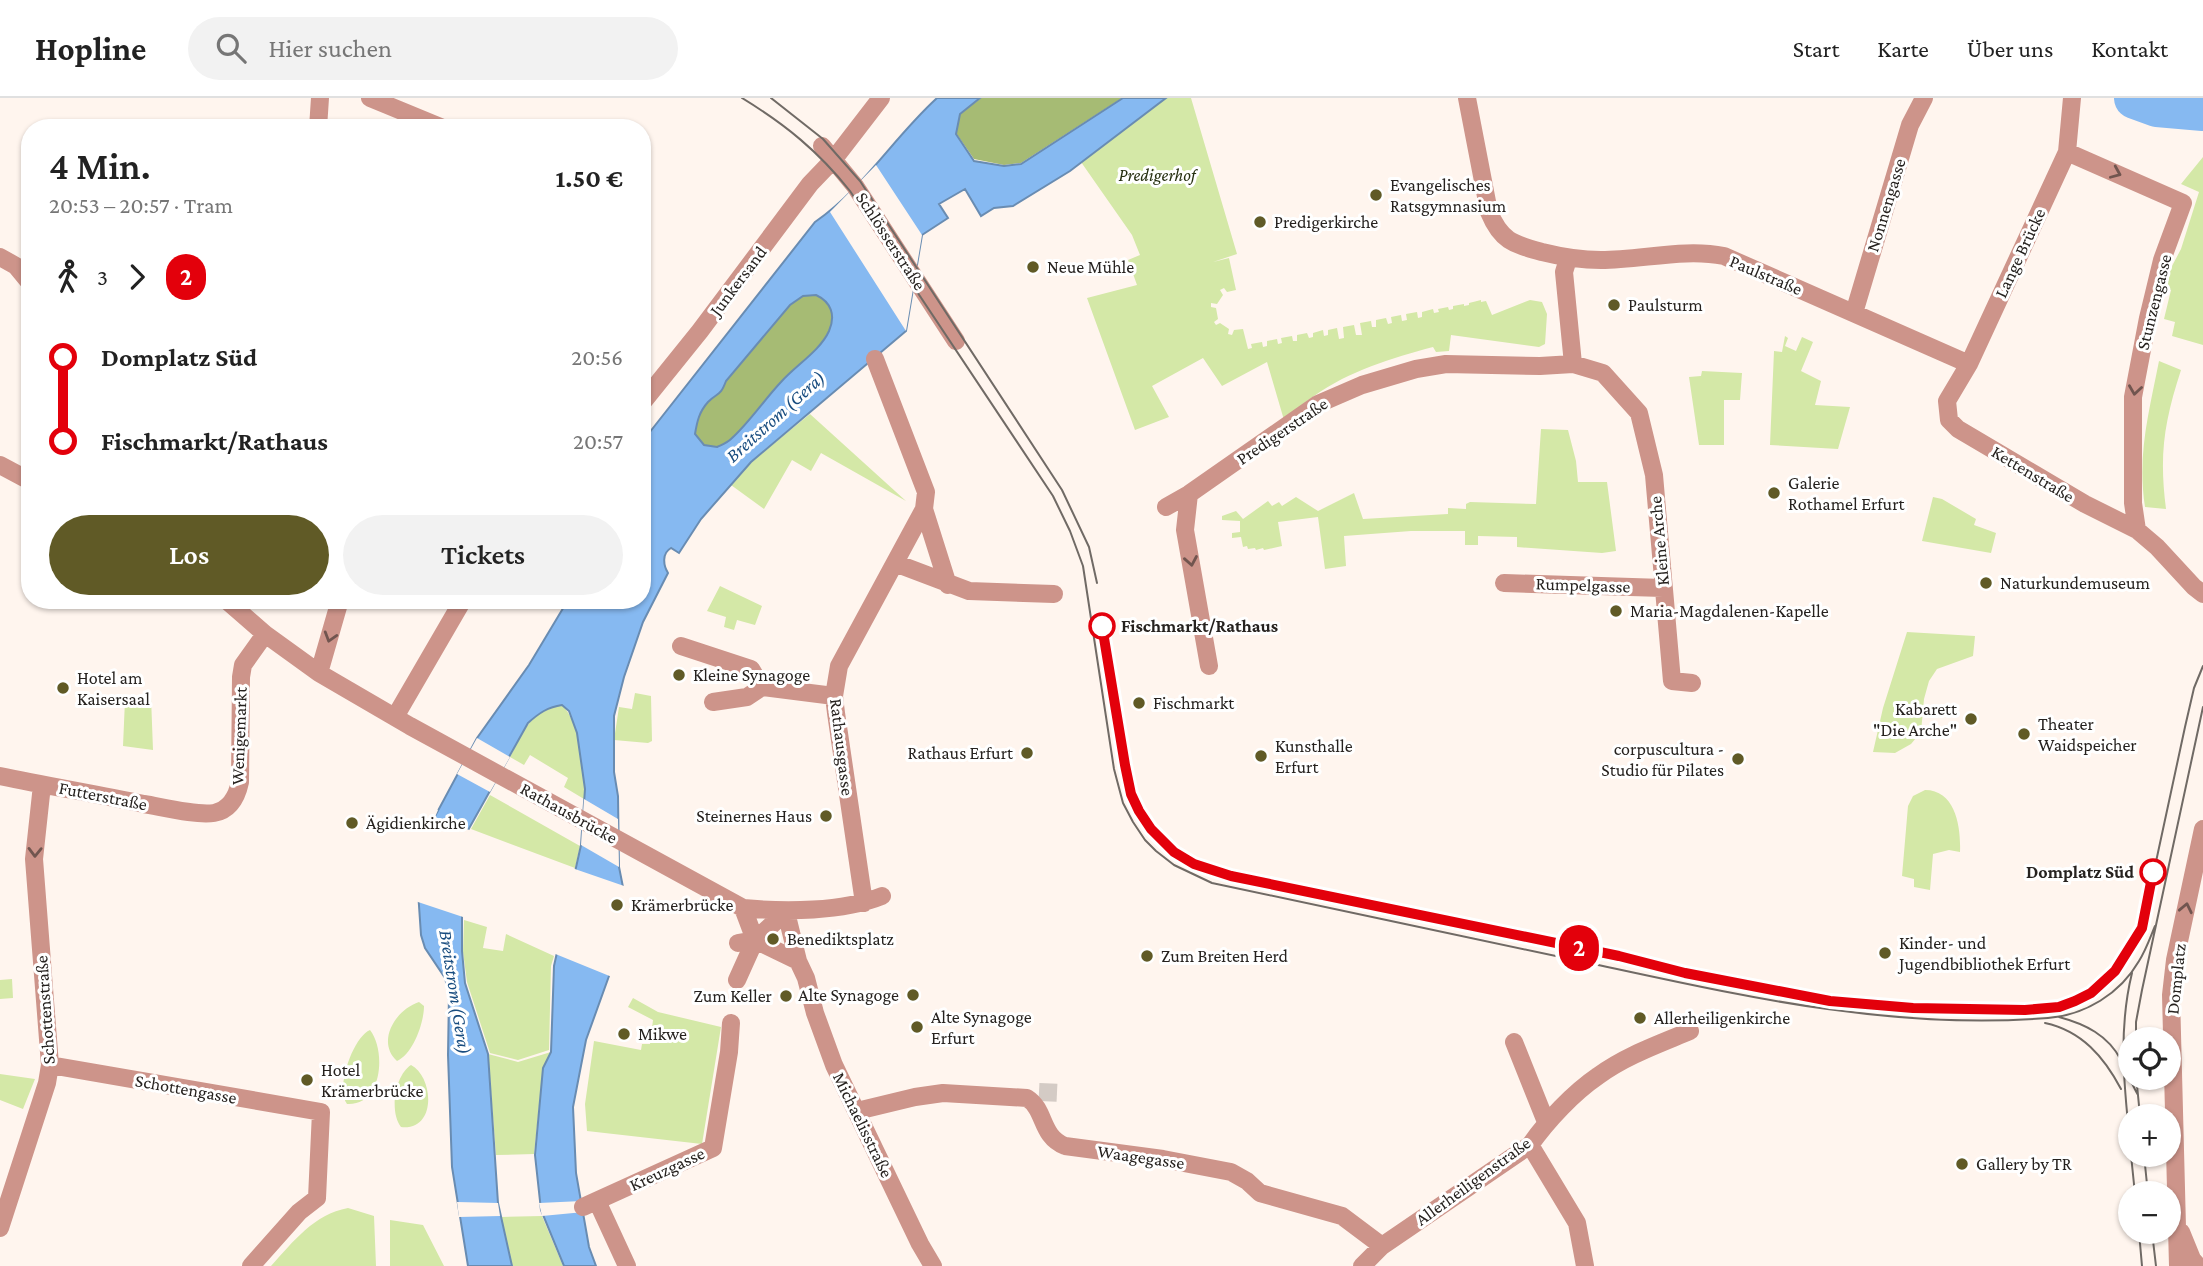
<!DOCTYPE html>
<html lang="de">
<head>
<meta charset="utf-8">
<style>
  body { margin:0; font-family:"Crimson Pro",serif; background:#f2f2f2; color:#222; height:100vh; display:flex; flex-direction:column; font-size:26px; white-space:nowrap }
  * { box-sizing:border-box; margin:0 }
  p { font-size:23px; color:#767676 }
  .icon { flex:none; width:38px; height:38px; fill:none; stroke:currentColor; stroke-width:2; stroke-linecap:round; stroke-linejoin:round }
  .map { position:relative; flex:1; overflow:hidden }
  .details { position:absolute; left:21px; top:21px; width:630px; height:490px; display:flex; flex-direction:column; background:#fff; border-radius:28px; box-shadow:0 2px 5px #0004 }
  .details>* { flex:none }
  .badge { padding:0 14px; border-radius:23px; font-size:24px; line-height:46px }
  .fabs { position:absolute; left:2118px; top:929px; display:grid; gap:14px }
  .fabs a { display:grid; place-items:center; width:63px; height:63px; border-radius:50%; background:#fff; box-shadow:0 2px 5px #0004; font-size:35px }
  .map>.badge { position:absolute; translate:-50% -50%; box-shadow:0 0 0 4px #fff }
  .legs { display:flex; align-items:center; gap:10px; height:77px; padding:0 28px; font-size:23px }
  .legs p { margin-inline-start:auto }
  .head { display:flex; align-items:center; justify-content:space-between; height:119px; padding:0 28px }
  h1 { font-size:38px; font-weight:600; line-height:52px }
  .action { display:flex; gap:14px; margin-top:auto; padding:14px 28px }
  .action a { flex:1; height:80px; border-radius:42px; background:#605a26; color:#fff; font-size:28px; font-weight:600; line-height:80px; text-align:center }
  .action a+a { background:#f2f2f2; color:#222 }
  ul { padding:0 28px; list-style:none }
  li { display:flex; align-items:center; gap:24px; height:84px; font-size:26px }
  li i { display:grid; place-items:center; width:10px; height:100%; margin:0 9px; background:currentColor }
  li i::after { content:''; width:18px; height:18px; margin:-9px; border:5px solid; border-radius:50%; background:#fff }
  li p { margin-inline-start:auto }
  li:first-child i { background:linear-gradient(#0000 50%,currentColor 0) }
  li:last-child i { background:linear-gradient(currentColor 50%,#0000 0) }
  header { display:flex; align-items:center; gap:42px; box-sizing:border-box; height:98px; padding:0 35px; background:#fff; border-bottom:2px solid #e0e0e0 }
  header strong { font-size:33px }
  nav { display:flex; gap:38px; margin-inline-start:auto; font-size:24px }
  .search { width:490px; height:63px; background:#f2f2f2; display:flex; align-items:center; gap:18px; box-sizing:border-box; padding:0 24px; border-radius:38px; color:#767676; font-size:26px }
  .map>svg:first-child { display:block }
  .green { fill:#d4e8a7 }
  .forest { fill:#a6bb74 }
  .water { fill:#86b9f1; stroke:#698cb2; stroke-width:2; fill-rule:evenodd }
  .pier { fill:#fff5ee }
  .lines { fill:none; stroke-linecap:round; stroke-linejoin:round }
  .river { stroke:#86b9f1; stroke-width:42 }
  .minor-tunnel { stroke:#d4cbc5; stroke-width:18; stroke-dasharray:18 9; stroke-linecap:butt }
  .minor { stroke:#cd948a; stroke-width:18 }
  .tram { stroke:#706a65; stroke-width:2 }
  .oneway { stroke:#71554f }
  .line-1-casing { stroke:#fff; stroke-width:16 }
  .line-1 { stroke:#e3000b; stroke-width:10 }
  .poi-dot { fill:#605a26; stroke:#fff; stroke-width:2.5 }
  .stop-1-dot { fill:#fff; stroke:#e3000b; stroke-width:3.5 }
  .labels { text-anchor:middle; stroke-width:6; stroke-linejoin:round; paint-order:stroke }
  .park-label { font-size:18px; font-style:italic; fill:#252e0f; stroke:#fff }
  .poi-label { font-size:18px; fill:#26221f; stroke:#fff; text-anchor:start }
  .street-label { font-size:18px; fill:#26221f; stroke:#fff }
  .stop-label { font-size:18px; font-weight:bold; fill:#26221f; stroke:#fff; text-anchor:start }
  .water-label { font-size:19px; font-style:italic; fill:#184c7f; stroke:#fff }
</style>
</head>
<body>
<header>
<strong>Hopline</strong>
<div class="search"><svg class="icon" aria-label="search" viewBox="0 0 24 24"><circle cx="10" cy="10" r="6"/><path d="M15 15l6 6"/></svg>Hier suchen</div>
<nav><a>Start</a><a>Karte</a><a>Über uns</a><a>Kontakt</a></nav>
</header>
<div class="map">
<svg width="2203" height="1168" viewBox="0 0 2203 1168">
  <rect width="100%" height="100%" fill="#fff5ee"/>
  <path class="green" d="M1166 0H1191L1237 156 1213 164 1229 160 1236 192 1227 194 1224 190 1220 192 1223 197 1217 206 1211 205V209L1216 210 1218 221 1214 224 1216 227 1220 225 1229 231 1228 236 1232 237 1234 232 1243 231 1248 251 1252 250 1251 246 1262 244 1263 249 1267 248V243L1277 241 1278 246 1282 245 1281 240 1292 238 1293 243H1297V237L1307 235 1309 240 1313 239V235L1323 232 1324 238 1328 237V232L1337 230 1339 241 1344 240 1343 229 1354 227 1356 237H1362L1360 225 1371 223 1372 229H1376V222L1386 220 1388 226 1392 225 1391 219 1401 217 1402 223 1407 222 1406 216 1417 214 1418 220 1422 219V214L1433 211 1434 215 1439 214 1438 211 1448 209 1449 212 1453 211V208L1464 206V208L1469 207V205L1481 202V204L1486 203 1492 217 1530 202 1542 204 1547 216 1545 246 1539 249 1451 237 1449 253 1436 254 1433 249C1392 260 1349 273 1314 298 1303 305 1294 314 1284 322L1267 264 1222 288 1203 260 1152 288 1169 319 1135 332 1087 200 1137 187 1128 162 1140 157 1132 137 1081 64Z
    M2203 59V247L2172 238 2175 224 2164 221 2171 192 2161 189 2181 151 2199 94 2181 86Z
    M1785 238 1788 240 1785 248 1796 253 1802 239 1813 244 1801 273 1821 283 1815 307 1850 309 1838 351 1770 347 1774 253 1782 254Z
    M2159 263 2181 272C2164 324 2159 357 2166 411L2145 409C2137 357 2149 314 2159 263Z
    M1702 273 1742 275 1740 302H1724V347H1699L1689 279 1701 278Z
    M810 316 906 403 821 355 811 373 792 362 764 411 731 387 751 364Z
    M1541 331 1568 332 1576 363 1578 384H1607L1616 453 1602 455 1517 449V439L1478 438V447H1465V433H1411L1344 438 1346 468 1325 471 1318 419 1278 424 1282 448 1264 452 1263 450 1256 452 1255 450 1248 451 1247 448 1243 449 1241 439 1232 440V435L1240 434V423L1222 422V418L1236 413 1243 421 1268 403 1272 408 1279 404 1282 408 1296 399 1318 413 1354 395 1363 421 1448 416V410L1466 411V406L1470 404 1536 406Z
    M1933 399 1942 401 1976 421 1974 427 1996 435 1991 455 1922 443Z
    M720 488 762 508 755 527 737 522 734 532 724 529 726 519 707 513Z
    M1907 534 1975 538 1973 558 1937 571 1929 583 1924 601 1921 634 1911 646 1895 655 1873 654 1883 610Z
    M635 595 651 598 652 643 648 645 614 642 619 609 632 611Z
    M141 599H151L153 652 123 648 125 602 140 601Z
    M562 607C580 624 587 677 584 701L564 689 568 680 530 657 524 667 510 659C524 633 530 612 562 607Z
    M1925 692C1956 692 1961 730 1960 754L1949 752 1933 756 1930 792 1914 789V781L1902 778 1908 708 1913 698Z
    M490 697 580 748 575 770 471 731Z
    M464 822 487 829 483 850 503 853 506 836 554 858 551 868 549 952 518 962 490 955 467 884 463 854Z
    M12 881 13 900 0 901V882Z
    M633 900 658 914 721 929 702 1046 587 1033 585 1006 594 943 641 952 642 946H650L653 922 628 909Z
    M419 904 424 908C424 925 413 956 397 963 376 944 395 912 419 904Z
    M370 932C386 952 383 1008 347 1006 335 991 353 939 370 932Z
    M551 954 543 970 534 1056 496 1057 488 956 518 964Z
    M411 967C434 979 437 1033 401 1029 389 1014 395 977 411 967Z
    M0 976 35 981 23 1011 0 1002Z
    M348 1110 374 1118 376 1168H271C293 1144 314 1116 348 1110Z
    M542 1118 563 1168H512L501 1119Z
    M390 1122 423 1127 444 1168H390Z"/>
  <path class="forest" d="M981 0H1122L1021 65 1004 67 974 61 956 35 960 16Z
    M817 196C831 204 836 217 829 232 820 253 796 267 781 284 764 302 749 325 731 341 727 344 721 347 717 350L704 347 695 336C697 324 699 314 708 304 717 294 720 299 726 283L790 207 803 198Z"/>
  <path class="water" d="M937 0H980L960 16 956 36 974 63 1004 68 1021 66 1123 0H1166L1070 73 1013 108 994 110 981 118 965 91 939 106 948 120 922 137 906 233 751 364 701 421 679 455 671 450C662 455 663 467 668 475L643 524 624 579 614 618V674L618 698 619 769 623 789 609 878 586 942 573 1009 576 1075 589 1149 596 1168H564L541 1112 535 1057 543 970 551 954 554 868 581 747 585 691 577 635 569 613 562 607C548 609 539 615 528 625L462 743V853L465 885 488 956 498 1105 512 1168H468L452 1069 448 957 449 896 445 880 425 850 421 837 418 793 426 735 477 640 529 567 568 502H642V344L815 124C863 91 894 39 937 0ZM816 197C831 204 836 217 829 233 820 253 796 267 781 284 764 302 749 325 731 341 727 345 721 347 717 349L704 347 695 336C697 324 699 314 708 304 718 294 720 299 726 283L790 207 803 198Z"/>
  <path class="pier" d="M876 67 922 137 906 233 830 114Z
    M477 640 510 659 490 694 457 676Z
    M584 701 618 721 619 769 581 747Z
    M436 711 438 712 435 719 472 733 466 744V820L415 803V793L423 734Z
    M572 770 627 789 612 879 553 855Z
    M582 1103 584 1114 542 1118 539 1105Z
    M457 1104 498 1105 500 1118 459 1119Z"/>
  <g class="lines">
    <path class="river" d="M2135 0 2157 8 2203 12"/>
    <path class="minor-tunnel" d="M1039 994 1060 995"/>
    <path class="minor" d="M370 0 443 30
      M1467 0 1489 114C1501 143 1513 146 1542 154 1562 159 1580 162 1601 162 1642 162 1684 150 1724 158L1969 266
      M2072 0 2067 54 1969 266 1947 303 1949 322 1958 331 2085 406 2137 432 2157 449 2194 489 2203 496
      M318 30 320 0
      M822 48 855 88 956 243
      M2067 54 2183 105 2162 162 2148 220 2133 299V405L2137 432
      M0 159 16 168 30 185
      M1568 161 1564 174 1573 266
      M1854 215 1910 27 1924 0
      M642 305 700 233 810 86 834 61 881 0
      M0 367 30 383
      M1189 396 1185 432 1209 568
      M1166 409 1189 396 1318 306 1362 287 1416 271 1446 266 1540 268 1573 266 1603 275 1639 315 1654 377 1672 583 1692 585
      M924 411 948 487
      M895 465 969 493 1054 496
      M1504 485 1663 490
      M226 502 265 536 319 575 410 628 743 810C785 814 842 814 882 798
      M681 548 751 571 762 589 834 598
      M319 575 340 502
      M713 604 747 599 762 589
      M395 619 463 502
      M0 678C48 688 96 696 144 706 162 709 197 718 214 715 230 712 237 698 240 684L241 579 243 567 265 536
      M864 805 836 615 834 598 839 568 924 411 926 394 875 261
      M743 810 755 842 798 863
      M786 814 798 863 806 880 815 915 834 967 920 1146 933 1168
      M738 845 755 842 786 814
      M737 882 755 842
      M1514 944 1546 1024
      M50 967 321 1014 317 1100 299 1114 251 1168
      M857 1013 915 999 943 995 1027 1000C1046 1012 1040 1038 1065 1048L1163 1061 1231 1074 1247 1083 1260 1095 1342 1118 1382 1148
      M1530 1047 1577 1125 1585 1168
      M597 1103 627 1168
      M583 1109 713 1050 729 954 731 925
      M0 1130 47 985 50 967 34 761 42 687
      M2181 1134 2192 1161 2198 1168
      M1362 1168 1382 1148 1530 1047C1547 1023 1573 995 1598 978 1625 958 1659 946 1690 933
      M2178 1168 2171 897 2175 862 2203 731"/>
    <path class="tram" d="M742 0C786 27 818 53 850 93L1053 398 1070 433 1083 468 1114 671 1123 705 1133 724 1145 742 1156 753 1174 767 1212 785C1331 811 1451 835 1570 861 1730 895 1883 933 2048 920 2085 917 2120 896 2139 863 2146 852 2150 840 2155 828
      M771 0 823 41 860 83 1062 392 1089 449 1097 485
      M1107 558 1131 696C1154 747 1179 762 1231 777L1619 858 1685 875 1808 899
      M2140 838 2185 629 2194 590 2203 568
      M1856 905 1982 912
      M2048 910C2096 906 2121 868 2142 830
      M2059 919C2085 926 2108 937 2121 962 2127 973 2131 985 2138 997
      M2045 925C2082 933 2104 959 2121 991
      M2136 942V924L2142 892 2203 609
      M2137 987 2140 1018
      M2130 1045C2124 988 2118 932 2132 875
      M2131 1057 2135 1096
      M2144 1057 2148 1096
      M2139 1134 2142 1168
      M2152 1134 2156 1168"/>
  </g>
  <defs><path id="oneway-chevron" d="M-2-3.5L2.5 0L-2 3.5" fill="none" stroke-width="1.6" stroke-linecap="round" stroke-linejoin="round" transform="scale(1.75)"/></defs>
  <g class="oneway">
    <use href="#oneway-chevron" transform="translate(2116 75) rotate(23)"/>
    <use href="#oneway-chevron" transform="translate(2135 292) rotate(98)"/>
    <use href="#oneway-chevron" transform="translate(1191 463) rotate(80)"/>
    <use href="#oneway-chevron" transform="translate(330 539) rotate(107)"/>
    <use href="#oneway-chevron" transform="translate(35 754) rotate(91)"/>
    <use href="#oneway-chevron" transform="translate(2186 810) rotate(-78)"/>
  </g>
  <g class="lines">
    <defs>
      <path id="line-1" d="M1102 528 1125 667 1131 696 1139 713 1151 731 1174 754 1194 766 1231 778 1619 858 1685 875 1830 903 1913 910 2025 912 2059 909 2075 903 2091 895 2115 873 2142 830 2153 774"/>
    </defs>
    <use href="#line-1" class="line-1-casing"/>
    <use href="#line-1" class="line-1"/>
  </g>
  <g class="poi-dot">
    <circle cx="1376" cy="97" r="7"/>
    <circle cx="1260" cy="124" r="7"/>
    <circle cx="1033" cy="169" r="7"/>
    <circle cx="1614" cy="207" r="7"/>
    <circle cx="1774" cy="395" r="7"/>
    <circle cx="1986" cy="485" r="7"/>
    <circle cx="1616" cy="513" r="7"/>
    <circle cx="679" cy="577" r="7"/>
    <circle cx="63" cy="590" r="7"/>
    <circle cx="1139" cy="605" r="7"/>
    <circle cx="1971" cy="621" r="7"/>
    <circle cx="2024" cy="636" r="7"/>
    <circle cx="1027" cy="655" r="7"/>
    <circle cx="1261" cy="658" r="7"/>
    <circle cx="1738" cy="661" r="7"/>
    <circle cx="826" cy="718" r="7"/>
    <circle cx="352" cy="725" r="7"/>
    <circle cx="617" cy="807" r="7"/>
    <circle cx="773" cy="841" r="7"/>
    <circle cx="1885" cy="855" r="7"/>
    <circle cx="1147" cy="858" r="7"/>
    <circle cx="913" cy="897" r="7"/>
    <circle cx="786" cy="898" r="7"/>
    <circle cx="1640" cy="920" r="7"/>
    <circle cx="917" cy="929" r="7"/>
    <circle cx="624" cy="936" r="7"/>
    <circle cx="307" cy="982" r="7"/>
    <circle cx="1962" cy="1066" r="7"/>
  </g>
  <g class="stop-1-dot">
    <circle cx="1102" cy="528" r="12"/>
    <circle cx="2153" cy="774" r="12"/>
  </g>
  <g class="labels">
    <g class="park-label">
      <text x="1157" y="83">Predigerhof</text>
    </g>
    <g class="poi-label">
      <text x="1390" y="93">Evangelisches<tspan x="1390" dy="21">Ratsgymnasium</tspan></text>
      <text x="1274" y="130">Predigerkirche</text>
      <text x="1047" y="175">Neue Mühle</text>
      <text x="1628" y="213">Paulsturm</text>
      <text x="1788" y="391">Galerie<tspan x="1788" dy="21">Rothamel Erfurt</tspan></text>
      <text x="2000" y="491">Naturkundemuseum</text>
      <text x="1630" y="519">Maria-Magdalenen-Kapelle</text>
      <text x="693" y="583">Kleine Synagoge</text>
      <text x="77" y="586">Hotel am<tspan x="77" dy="21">Kaisersaal</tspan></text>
      <text x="1153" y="611">Fischmarkt</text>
      <text x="1957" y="617" text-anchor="end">Kabarett<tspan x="1957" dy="21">"Die Arche"</tspan></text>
      <text x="2038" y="632">Theater<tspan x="2038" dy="21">Waidspeicher</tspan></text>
      <text x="1275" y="654">Kunsthalle<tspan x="1275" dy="21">Erfurt</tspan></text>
      <text x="1724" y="657" text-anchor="end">corpuscultura -<tspan x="1724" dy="21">Studio für Pilates</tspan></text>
      <text x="1013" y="661" text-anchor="end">Rathaus Erfurt</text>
      <text x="812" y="724" text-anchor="end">Steinernes Haus</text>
      <text x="366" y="731">Ägidienkirche</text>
      <text x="631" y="813">Krämerbrücke</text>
      <text x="787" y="847">Benediktsplatz</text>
      <text x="1899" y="851">Kinder- und<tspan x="1899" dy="21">Jugendbibliothek Erfurt</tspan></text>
      <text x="1161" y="864">Zum Breiten Herd</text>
      <text x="899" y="903" text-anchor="end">Alte Synagoge</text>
      <text x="772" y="904" text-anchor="end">Zum Keller</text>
      <text x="931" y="925">Alte Synagoge<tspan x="931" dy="21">Erfurt</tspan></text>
      <text x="1654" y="926">Allerheiligenkirche</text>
      <text x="638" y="942">Mikwe</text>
      <text x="321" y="978">Hotel<tspan x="321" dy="21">Krämerbrücke</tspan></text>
      <text x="1976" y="1072">Gallery by TR</text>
    </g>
    <g class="street-label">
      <text transform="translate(1886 107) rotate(-73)" y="6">Nonnengasse</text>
      <text transform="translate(891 143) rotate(57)" y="6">Schlösserstraße</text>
      <text transform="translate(2020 155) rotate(-65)" y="6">Lange Brücke</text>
      <text transform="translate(1766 177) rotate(23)" y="6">Paulstraße</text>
      <text transform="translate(738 183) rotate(-53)" y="6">Junkersand</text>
      <text transform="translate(2154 204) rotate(-76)" y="6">Stunzengasse</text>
      <text transform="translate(1282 333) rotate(-34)" y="6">Predigerstraße</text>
      <text transform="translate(2033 376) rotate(31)" y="6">Kettenstraße</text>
      <text transform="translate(1659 443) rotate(-95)" y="6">Kleine Arche</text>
      <text transform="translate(1583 487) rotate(2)" y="6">Rumpelgasse</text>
      <text transform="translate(239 638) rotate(-88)" y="6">Wenigemarkt</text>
      <text transform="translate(842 649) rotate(83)" y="6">Rathausgasse</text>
      <text transform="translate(103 698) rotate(11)" y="6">Futterstraße</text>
      <text transform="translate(569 715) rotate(29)" y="6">Rathausbrücke</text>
      <text transform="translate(2176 881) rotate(-84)" y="6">Domplatz</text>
      <text transform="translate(45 912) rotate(-94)" y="6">Schottenstraße</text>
      <text transform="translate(186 991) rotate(10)" y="6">Schottengasse</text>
      <text transform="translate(863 1027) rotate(64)" y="6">Michaelisstraße</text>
      <text transform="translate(1141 1059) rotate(8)" y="6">Waagegasse</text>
      <text transform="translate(667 1071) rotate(-25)" y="6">Kreuzgasse</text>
      <text transform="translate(1473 1083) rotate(-36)" y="6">Allerheiligenstraße</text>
    </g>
    <g class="stop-label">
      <text x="1121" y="534">Fischmarkt/Rathaus</text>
      <text x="2134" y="780" text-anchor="end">Domplatz Süd</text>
    </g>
    <g class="water-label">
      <text transform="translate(775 318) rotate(-42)" y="7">Breitstrom (Gera)</text>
      <text transform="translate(456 894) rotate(81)" y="7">Breitstrom (Gera)</text>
    </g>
  </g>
</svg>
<div class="fabs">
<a><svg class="icon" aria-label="locate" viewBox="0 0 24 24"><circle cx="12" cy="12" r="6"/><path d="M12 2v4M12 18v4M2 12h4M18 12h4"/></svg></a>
<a>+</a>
<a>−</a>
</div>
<b class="badge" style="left:1579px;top:850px;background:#e3000b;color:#fff">2</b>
<section class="details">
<div class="head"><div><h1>4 Min.</h1><p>20:53 – 20:57 · Tram</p></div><b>1.50 €</b></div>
<div class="legs"><svg class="icon" aria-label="walk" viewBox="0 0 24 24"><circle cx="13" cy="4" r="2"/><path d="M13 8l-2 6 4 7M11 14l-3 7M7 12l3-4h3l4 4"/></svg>3<svg class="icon" aria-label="forward" viewBox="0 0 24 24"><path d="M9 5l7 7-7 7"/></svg><b class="badge" style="background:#e3000b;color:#fff">2</b></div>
<ul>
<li><i style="color:#e3000b"></i><b>Domplatz Süd</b><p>20:56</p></li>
<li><i style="color:#e3000b"></i><b>Fischmarkt/Rathaus</b><p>20:57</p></li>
</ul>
<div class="action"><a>Los</a><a>Tickets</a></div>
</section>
</div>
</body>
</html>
